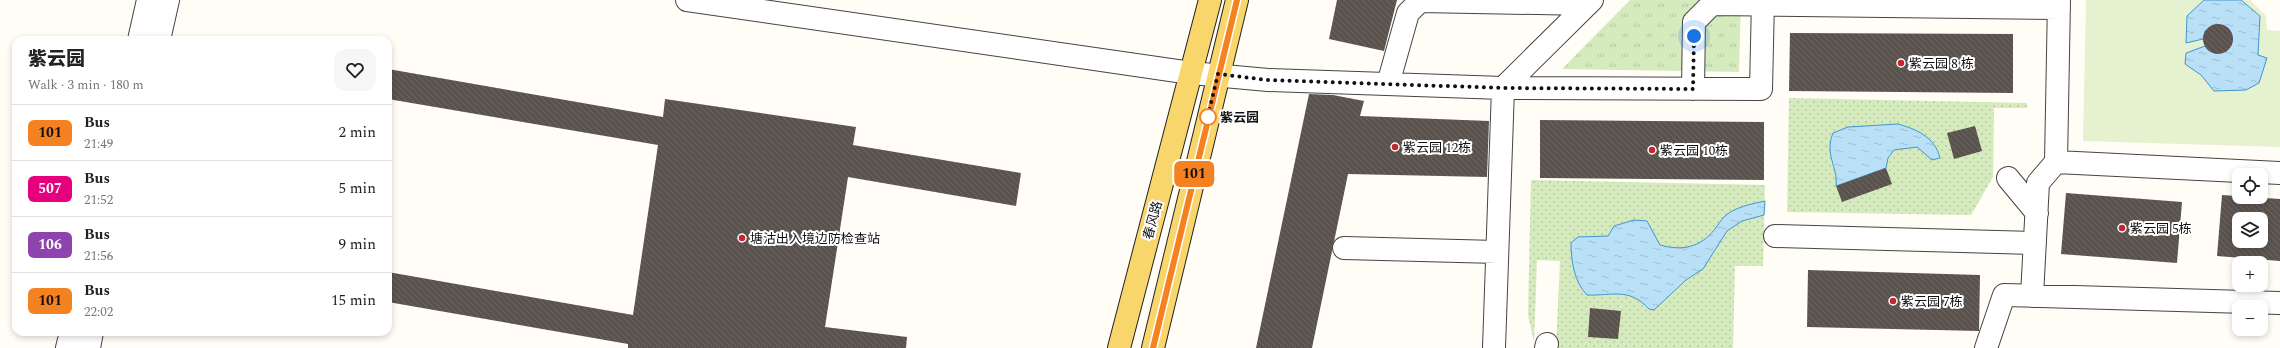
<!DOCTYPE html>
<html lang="en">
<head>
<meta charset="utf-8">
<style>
  body { margin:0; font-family:Spectral,"Noto Sans SC",serif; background:#f6f6f6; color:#222; height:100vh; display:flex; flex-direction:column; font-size:15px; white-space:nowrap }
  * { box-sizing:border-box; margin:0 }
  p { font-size:13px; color:#767676 }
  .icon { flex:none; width:22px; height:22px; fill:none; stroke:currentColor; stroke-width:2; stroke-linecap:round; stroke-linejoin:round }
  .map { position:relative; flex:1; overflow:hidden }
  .panel { position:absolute; left:12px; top:36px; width:380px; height:300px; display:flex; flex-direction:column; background:#fff; border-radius:12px; box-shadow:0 2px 6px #0003 }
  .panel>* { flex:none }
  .badge { padding:0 8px; border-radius:6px; font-size:14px; line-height:26px }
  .buttons { position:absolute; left:2232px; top:168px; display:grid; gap:8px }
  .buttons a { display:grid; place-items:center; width:36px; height:36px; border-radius:8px; background:#fff; box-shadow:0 2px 6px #0003; font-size:20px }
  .you { position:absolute; width:20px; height:20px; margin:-10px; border:3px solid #fff; border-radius:50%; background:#1a73e8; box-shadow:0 0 0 6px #1a73e833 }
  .map>.badge { position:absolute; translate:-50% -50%; box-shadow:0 0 0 2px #fff }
  .round { display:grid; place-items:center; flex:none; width:42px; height:42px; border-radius:12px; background:#f6f6f6 }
  .head { display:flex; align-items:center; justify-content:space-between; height:68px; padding:0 16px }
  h1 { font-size:19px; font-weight:800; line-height:30px }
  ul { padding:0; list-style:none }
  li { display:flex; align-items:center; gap:12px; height:56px; padding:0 16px; border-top:1px solid #e0e0e0 }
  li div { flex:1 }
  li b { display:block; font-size:15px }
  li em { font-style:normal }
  li .badge { min-width:44px; font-weight:700; text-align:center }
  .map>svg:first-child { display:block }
  .grass { fill:url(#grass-tufts) }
  .garden { fill:url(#garden-dots) }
  .pitch { fill:#e6f2cf }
  .water { fill:url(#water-ripples); stroke:#3f96cf }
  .building { fill:url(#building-back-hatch); fill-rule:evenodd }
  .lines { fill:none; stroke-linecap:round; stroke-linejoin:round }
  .minor-casing { stroke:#444; stroke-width:24 }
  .major-casing { stroke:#222; stroke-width:24 }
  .minor { stroke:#fff; stroke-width:22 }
  .major { stroke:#f9d66b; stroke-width:22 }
  .line-casing { stroke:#fff; stroke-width:9 }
  .line { stroke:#f58220; stroke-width:6 }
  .walk { stroke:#111; stroke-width:4; stroke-dasharray:0 7.2 }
  .poi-dot { fill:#c4262e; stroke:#fff; stroke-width:1.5 }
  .stop-dot { fill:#fff; stroke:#f58220; stroke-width:2 }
  .labels { text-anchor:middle; stroke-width:4; stroke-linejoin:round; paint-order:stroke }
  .poi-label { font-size:13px; fill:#111; stroke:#fff; text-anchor:start }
  .stop-label { font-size:13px; font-weight:bold; fill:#111; stroke:#fff; text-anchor:start }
  .street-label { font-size:13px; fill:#111; stroke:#fff }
</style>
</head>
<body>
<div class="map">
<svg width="2280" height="348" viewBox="0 0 2280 348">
  <defs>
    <pattern id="grass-tufts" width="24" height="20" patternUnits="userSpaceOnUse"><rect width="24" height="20" fill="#d5ebbd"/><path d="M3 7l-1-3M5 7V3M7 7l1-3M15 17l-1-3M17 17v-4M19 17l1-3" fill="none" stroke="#b6c8a1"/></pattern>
    <pattern id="garden-dots" width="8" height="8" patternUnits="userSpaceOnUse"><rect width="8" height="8" fill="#d5ebbd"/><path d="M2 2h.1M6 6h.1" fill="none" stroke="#b6c8a1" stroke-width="1.8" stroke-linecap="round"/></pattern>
    <pattern id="water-ripples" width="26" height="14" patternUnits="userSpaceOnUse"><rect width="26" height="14" fill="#b9e0f7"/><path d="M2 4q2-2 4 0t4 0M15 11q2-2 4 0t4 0" fill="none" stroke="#9ebfd3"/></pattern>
    <pattern id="building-back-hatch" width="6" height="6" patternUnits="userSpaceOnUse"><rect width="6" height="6" fill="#5a524d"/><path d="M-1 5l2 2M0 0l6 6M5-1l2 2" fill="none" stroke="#6d6662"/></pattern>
  </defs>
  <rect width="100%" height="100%" fill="#fffdf5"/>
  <path class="grass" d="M1630 0H1741L1739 72 1562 69Z"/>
  <path class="garden" d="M1789 98 2027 103V108H1994L1993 177 1971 215 1787 212Z
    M1531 180 1765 185 1763 266H1735L1733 348H1556L1560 261 1537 260 1534 343 1528 315Z"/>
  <path class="pitch" d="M2086 0H2250L2266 16 2267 30 2280 31V147L2083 141Z"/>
  <path class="water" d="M2204 0H2241L2260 16 2258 55 2267 58 2259 83 2246 90 2214 91 2201 75 2185 64 2186 53 2205 46C2218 64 2242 45 2228 28L2216 24 2205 31 2203 39 2186 43 2187 16Z
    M1898 124C1916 129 1935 137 1940 158L1932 160 1917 147 1894 150 1888 158 1886 168 1836 186C1838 166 1824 155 1833 133L1848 127Z
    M1765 201 1764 215 1742 221 1727 231 1703 269 1686 280 1654 310 1649 309C1629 287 1612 296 1587 295 1574 282 1571 260 1571 243L1578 237 1608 236 1614 226 1634 220 1647 221 1660 245C1682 251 1700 248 1715 229 1718 225 1721 220 1724 217 1734 207 1752 204 1765 201Z"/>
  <path class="building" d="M1337 0H1397L1384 51 1329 39Z
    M2203 39a15 15 0 1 1 30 0a15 15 0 1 1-30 0Z
    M1790 33 2013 34V93L1789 91Z
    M388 69 663 117 665 99 856 127 853 145 1021 173 1016 206 848 177 825 327 907 337 906 348H628V344L388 302V272L633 315 658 145 388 99Z
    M1309 94 1333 95 1364 101 1360 116 1489 121 1487 177 1348 174 1312 348H1256Z
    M1540 120 1764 122V180L1540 178Z
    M1975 126 1982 151 1954 159 1947 133Z
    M1886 168 1892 184 1842 202 1836 186Z
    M2066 193 2182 202 2177 263 2061 254Z
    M2222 195 2280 199V261L2217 256ZM2239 219H2261V241H2239Z
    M1808 270 1980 275 1979 331 1807 327Z
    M1590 308 1621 311 1618 339 1588 337Z"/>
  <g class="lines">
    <defs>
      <path id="minor" d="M687 0 1191 73 1268 80 1503 88 1592 0
        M139 40 148 0
        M159 40 168 0
        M1388 84 1408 13 1420 1 1588 4
        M1693 89 1694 22 1712 4 2059 8
        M2056 162 2059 0
        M2008 178 2037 213
        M1775 236 2035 243
        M1344 248 1497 252
        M2032 296 2038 183 2056 162 2280 173
        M67 348 71 332
        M89 348 92 332
        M1494 348 1503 88 1761 89 1763 0
        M1546 348 1547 344
        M1986 348 2004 295 2280 303"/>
      <path id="major" d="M1119 348 1210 0
        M1153 348 1237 0"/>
    </defs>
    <use href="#minor" class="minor-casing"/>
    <use href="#major" class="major-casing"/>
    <use href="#minor" class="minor"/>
    <use href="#major" class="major"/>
  </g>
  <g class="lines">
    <defs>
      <path id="line" d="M1153 348 1237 0"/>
    </defs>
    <use href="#line" class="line-casing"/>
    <use href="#line" class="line"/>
    <path class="walk" d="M1208 117 1207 120 1218 74 1268 80 1503 88 1693 89 1694 36"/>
  </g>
  <g class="poi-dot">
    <circle cx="1901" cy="63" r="4"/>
    <circle cx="1395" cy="147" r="4"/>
    <circle cx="1652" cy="150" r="4"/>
    <circle cx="2122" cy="228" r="4"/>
    <circle cx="742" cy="238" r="4"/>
    <circle cx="1893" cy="301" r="4"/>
  </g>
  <circle class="stop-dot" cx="1208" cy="117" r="8"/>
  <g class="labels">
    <g class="poi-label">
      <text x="1909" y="68">紫云园 8 栋</text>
      <text x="1403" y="152">紫云园 12栋</text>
      <text x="1660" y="155">紫云园 10栋</text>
      <text x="2130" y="233">紫云园 5栋</text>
      <text x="750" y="243">塘沽出入境边防检查站</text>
      <text x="1901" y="306">紫云园 7栋</text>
    </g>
    <g class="stop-label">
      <text x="1220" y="122">紫云园</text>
    </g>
    <g class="street-label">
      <text transform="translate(1152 220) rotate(-75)" y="5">春风路</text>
    </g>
  </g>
</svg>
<div class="buttons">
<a><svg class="icon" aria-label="locate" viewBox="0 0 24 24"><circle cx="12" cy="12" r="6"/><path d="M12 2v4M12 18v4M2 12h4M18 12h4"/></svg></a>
<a><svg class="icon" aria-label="layers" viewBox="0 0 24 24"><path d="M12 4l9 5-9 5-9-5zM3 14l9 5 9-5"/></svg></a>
<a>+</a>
<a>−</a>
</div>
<div class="you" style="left:1694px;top:36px"></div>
<b class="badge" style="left:1194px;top:174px;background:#f58220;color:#111">101</b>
<section class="panel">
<div class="head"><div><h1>紫云园</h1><p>Walk · 3 min · 180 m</p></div><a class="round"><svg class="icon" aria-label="heart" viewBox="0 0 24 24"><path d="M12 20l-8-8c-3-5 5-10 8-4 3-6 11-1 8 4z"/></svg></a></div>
<ul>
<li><span class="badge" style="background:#f58220;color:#111">101</span><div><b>Bus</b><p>21:49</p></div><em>2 min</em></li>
<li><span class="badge" style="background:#e6007e;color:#fff">507</span><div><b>Bus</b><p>21:52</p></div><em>5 min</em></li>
<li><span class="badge" style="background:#8e44ad;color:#fff">106</span><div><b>Bus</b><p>21:56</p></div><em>9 min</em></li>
<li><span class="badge" style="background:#f58220;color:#111">101</span><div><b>Bus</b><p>22:02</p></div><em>15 min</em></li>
</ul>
</section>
</div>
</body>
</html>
